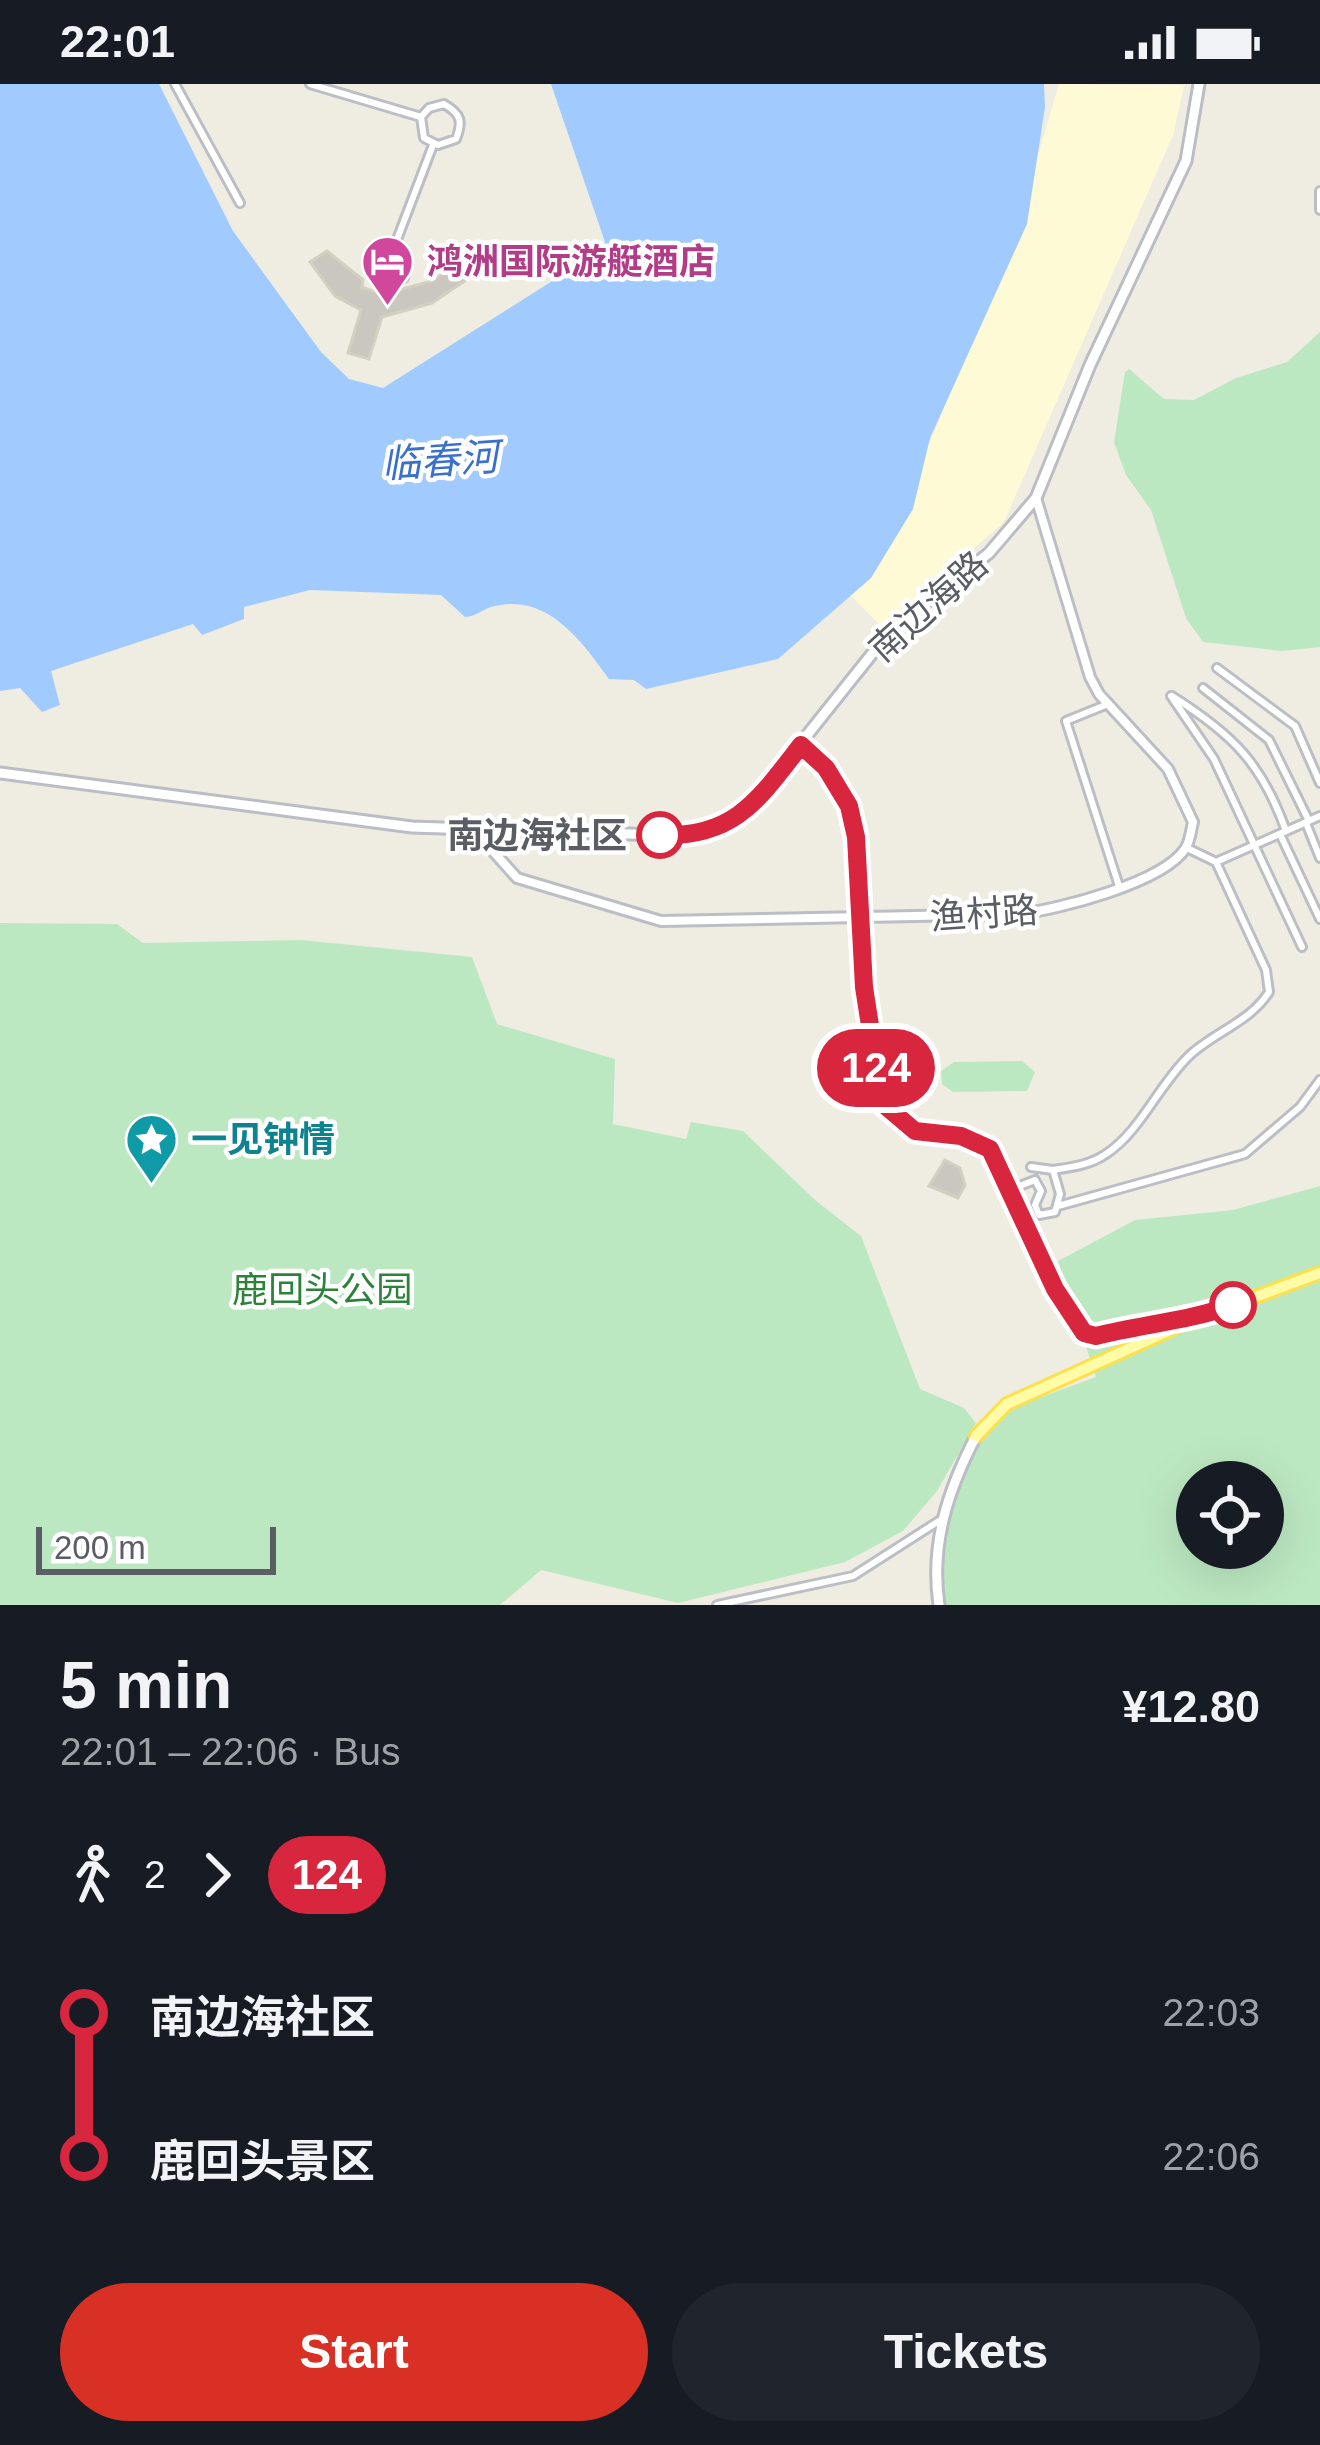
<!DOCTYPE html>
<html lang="en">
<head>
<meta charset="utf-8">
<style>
  body { margin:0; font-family:Arial,"Noto Sans SC",sans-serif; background:#20242c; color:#f1f3f6; height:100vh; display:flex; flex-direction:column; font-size:45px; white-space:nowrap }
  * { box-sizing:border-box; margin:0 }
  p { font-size:39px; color:#9ea1a6 }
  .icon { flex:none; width:66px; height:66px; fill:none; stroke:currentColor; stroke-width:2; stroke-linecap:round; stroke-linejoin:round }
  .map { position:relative; height:1521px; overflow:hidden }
  .sheet { display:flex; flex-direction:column; background:#171b24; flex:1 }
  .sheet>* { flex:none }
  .badge { padding:0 24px; border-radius:39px; font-size:42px; line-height:78px }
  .buttons { position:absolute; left:1176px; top:1377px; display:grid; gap:24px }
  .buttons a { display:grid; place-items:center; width:108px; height:108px; border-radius:50%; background:#171b24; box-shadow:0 12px 48px #0002; font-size:60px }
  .scale { position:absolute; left:36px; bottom:30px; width:240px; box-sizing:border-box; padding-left:12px; border:6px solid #5a5d64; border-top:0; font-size:33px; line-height:42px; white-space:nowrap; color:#5a5d64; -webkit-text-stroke:9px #fff; paint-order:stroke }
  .map>.badge { position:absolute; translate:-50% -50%; box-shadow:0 0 0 6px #fff }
  .legs { display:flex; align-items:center; gap:18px; height:132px; padding:0 60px; font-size:39px }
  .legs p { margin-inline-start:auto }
  .overview { display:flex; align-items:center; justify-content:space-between; height:204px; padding:0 60px }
  h1 { font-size:66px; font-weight:700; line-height:90px }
  .primary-button { display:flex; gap:24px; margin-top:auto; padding:24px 60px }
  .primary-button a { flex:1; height:138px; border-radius:72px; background:#d93025; color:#fff; font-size:48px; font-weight:700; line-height:138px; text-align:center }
  .primary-button a+a { background:#20242c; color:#f1f3f6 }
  ul { padding:0 60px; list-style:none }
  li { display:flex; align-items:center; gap:42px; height:144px; font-size:45px }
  li i { display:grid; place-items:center; width:18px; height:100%; margin:0 15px; background:currentColor }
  li i::after { content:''; width:30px; height:30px; margin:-15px; border:9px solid; border-radius:50%; background:#171b24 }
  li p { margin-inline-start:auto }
  li:first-child i { background:linear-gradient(#0000 50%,currentColor 0) }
  li:last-child i { background:linear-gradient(currentColor 50%,#0000 0) }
  .status { display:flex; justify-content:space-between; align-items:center; height:84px; padding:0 60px; background:#171b24; direction:ltr }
  .status svg { height:33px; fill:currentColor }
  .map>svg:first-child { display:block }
  .commercial { fill:#fffad6 }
  .green { fill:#bce8c1; fill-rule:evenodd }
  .water { fill:#a1cbff }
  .building { fill:#c9c7bf; stroke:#d4d0c0; stroke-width:3 }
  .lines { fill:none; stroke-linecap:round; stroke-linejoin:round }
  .minor-casing { stroke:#bcbec5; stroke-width:12 }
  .tertiary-casing { stroke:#bcbec5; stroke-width:14 }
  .secondary-casing { stroke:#bbbdc5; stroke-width:15 }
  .primary-casing { stroke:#fce04d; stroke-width:16 }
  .minor { stroke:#fff; stroke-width:6 }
  .tertiary { stroke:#fff; stroke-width:8 }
  .secondary { stroke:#fff; stroke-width:9 }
  .primary { stroke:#fffba6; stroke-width:10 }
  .line-1-casing { stroke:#fff; stroke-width:27 }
  .line-1 { stroke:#d7263d; stroke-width:18 }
  .stop-1-dot { fill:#fff; stroke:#d7263d; stroke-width:6 }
  .labels { text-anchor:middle; stroke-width:9; stroke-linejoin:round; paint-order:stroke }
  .hotel-label { font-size:36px; font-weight:bold; fill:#b23c85; stroke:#fff; text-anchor:start }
  .street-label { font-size:36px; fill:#5a5d64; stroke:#fff }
  .stop-label { font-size:36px; font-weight:bold; fill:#5a5d64; stroke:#fff; text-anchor:end }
  .culture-label { font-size:36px; font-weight:bold; fill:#0d838f; stroke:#fff; text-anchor:start }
  .park-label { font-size:36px; fill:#2d823a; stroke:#fff }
  .water-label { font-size:39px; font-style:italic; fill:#3a70cc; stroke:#fff }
</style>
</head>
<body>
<div class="status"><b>22:01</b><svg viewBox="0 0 49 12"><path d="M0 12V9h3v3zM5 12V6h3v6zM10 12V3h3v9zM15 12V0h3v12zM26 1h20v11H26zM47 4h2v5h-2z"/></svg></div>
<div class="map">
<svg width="1320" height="1521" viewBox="0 0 1320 1521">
  <rect width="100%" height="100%" fill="#efede2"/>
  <path class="commercial" d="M1059 0 1184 1 1173 51 1004 438 883 544 848 509 896 441 1014 153Z"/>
  <path class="green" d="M1320 248V563L1282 567 1203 558 1186 534 1151 426 1126 391 1114 358 1125 288 1129 285 1164 315 1194 316 1236 294 1287 278Z
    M0 839 117 840 143 859 301 856 472 873 497 940 615 975 613 1040 686 1055 691 1038 743 1047 815 1116 861 1152 920 1305 964 1324 976 1339 937 1407 903 1447 845 1478 678 1519 541 1486 500 1521H0Z
    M1022 977 1035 988 1027 1007 953 1008 942 1000 941 987 954 978Z
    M1320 1102V1521H943L934 1453 969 1368 995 1330 1096 1293 1058 1177 1135 1136 1233 1126ZM1197 1398H1263V1464H1197Z"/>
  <path class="water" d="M0 0H159L233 147 321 268 349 295 383 304 595 170 605 158 551 0H1044L1045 23 1027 140 930 354 913 425 871 494 778 575 646 605 634 596 609 595C581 556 546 507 491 523 481 526 477 532 465 533L441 511 310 506 244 523V535L202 551 193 540 51 587 60 621 42 628 20 604 0 607Z"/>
  <path class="building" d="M327 167 363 196 362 203 380 210 384 203 395 207 432 197 456 179 469 194 432 219 382 233 369 275 348 269 361 226 335 212 310 178Z
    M945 1076 960 1084 965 1101 958 1114 929 1102Z"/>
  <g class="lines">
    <defs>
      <path id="minor" d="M175 0 240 119
        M310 0 421 33 429 24 444 20C461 30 463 37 456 55L438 61 424 54 421 33
        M1320 107V126
        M393 166 406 183 404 194 396 197 380 191 375 184 393 166 433 61
        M1217 584 1295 642 1320 699
        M1203 604 1269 656 1309 737
        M1171 612 1214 675 1302 863
        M1172 612C1232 650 1262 679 1286 747
        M1108 620 1066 637 1119 802
        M801 661 826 684 849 721 856 753 864 903 882 1019C909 1055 951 1048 990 1065
        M1306 739 1320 774
        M1280 750 1320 835
        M1187 764 1216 778 1320 732
        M1053 1086C1072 1083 1090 1081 1106 1070 1141 1047 1159 1000 1190 971 1215 948 1251 937 1269 908L1266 886 1216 778
        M1012 1105 1035 1096 1041 1107 1035 1121 1039 1131 1055 1128 1060 1110 1053 1086 1031 1083
        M1058 1122 1245 1070 1300 1023 1320 996
        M717 1521 853 1492 942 1435"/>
      <path id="tertiary" d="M474 746 517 794 661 837 1020 830C1059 825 1162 799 1185 765 1190 758 1191 746 1193 738L1168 685 1099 610 1090 593 1036 414
        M990 1065C1007 1094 1067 1245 1089 1251 1120 1260 1156 1227 1189 1236"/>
      <path id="secondary" d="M0 689 412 743 691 752 745 729 887 551 989 469 1036 414 1090 281 1186 77 1199 0
        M939 1521C930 1460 948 1406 976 1352"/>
      <path id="primary" d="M976 1352 1007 1320 1190 1237 1320 1189"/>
    </defs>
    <use href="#minor" class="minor-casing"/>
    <use href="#tertiary" class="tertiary-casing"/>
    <use href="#secondary" class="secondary-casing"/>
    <use href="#primary" class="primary-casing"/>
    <use href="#minor" class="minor"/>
    <use href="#tertiary" class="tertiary"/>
    <use href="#secondary" class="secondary"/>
    <use href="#primary" class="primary"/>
  </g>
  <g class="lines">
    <defs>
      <path id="line-1" d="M660 751C735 754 759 715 801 661L826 684 849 722 856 753 864 903 882 1019 915 1047 961 1052 990 1065 1055 1205 1084 1249 1096 1252C1143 1240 1189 1237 1233 1221"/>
    </defs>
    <use href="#line-1" class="line-1-casing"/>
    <use href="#line-1" class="line-1"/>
  </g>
  <defs>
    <symbol id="hotel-pin" viewBox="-11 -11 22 30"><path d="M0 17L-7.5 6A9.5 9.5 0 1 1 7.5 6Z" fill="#d1479c" stroke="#fff"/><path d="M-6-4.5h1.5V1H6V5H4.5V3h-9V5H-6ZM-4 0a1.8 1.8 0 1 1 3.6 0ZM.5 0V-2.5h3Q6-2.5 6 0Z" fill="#fff"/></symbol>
    <symbol id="sight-pin" viewBox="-11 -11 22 30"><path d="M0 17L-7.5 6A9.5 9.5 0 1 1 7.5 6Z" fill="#0f9aa8" stroke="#fff"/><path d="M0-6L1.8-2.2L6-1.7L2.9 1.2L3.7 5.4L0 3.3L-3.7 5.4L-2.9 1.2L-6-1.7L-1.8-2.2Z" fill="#fff"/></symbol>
  </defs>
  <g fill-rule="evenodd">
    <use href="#hotel-pin" x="358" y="148" width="59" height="81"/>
    <use href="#sight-pin" x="122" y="1026" width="59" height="81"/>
  </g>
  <g class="stop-1-dot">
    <circle cx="660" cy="751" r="21"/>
    <circle cx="1233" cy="1221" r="21"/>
  </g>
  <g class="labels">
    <g class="hotel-label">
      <text x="427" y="190">鸿洲国际游艇酒店</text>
    </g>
    <g class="street-label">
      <text transform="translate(928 522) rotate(-42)" y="13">南边海路</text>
      <text transform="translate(984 829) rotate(-4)" y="13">渔村路</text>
    </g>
    <g class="stop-label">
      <text x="627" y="764">南边海社区</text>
    </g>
    <g class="culture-label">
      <text x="191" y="1068">一见钟情</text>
    </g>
    <g class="park-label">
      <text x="322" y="1218">鹿回头公园</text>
    </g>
    <g class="water-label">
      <text transform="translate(440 376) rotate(-4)" y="14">临春河</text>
    </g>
  </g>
</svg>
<div class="buttons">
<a><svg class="icon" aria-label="locate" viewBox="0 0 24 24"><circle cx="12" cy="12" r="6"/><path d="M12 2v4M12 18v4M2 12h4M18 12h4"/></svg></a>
</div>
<div class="scale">200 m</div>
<b class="badge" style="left:876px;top:984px;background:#d7263d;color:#fff">124</b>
</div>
<section class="sheet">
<div class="overview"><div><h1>5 min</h1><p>22:01 – 22:06 · Bus</p></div><b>¥12.80</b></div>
<div class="legs"><svg class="icon" aria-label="walk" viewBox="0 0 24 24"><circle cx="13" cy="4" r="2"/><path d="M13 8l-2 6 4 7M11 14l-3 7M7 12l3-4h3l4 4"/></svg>2<svg class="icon" aria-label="forward" viewBox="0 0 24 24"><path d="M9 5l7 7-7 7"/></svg><b class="badge" style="background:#d7263d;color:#fff">124</b></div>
<ul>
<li><i style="color:#d7263d"></i><b>南边海社区</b><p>22:03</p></li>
<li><i style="color:#d7263d"></i><b>鹿回头景区</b><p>22:06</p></li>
</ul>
<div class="primary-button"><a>Start</a><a>Tickets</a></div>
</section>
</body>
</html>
